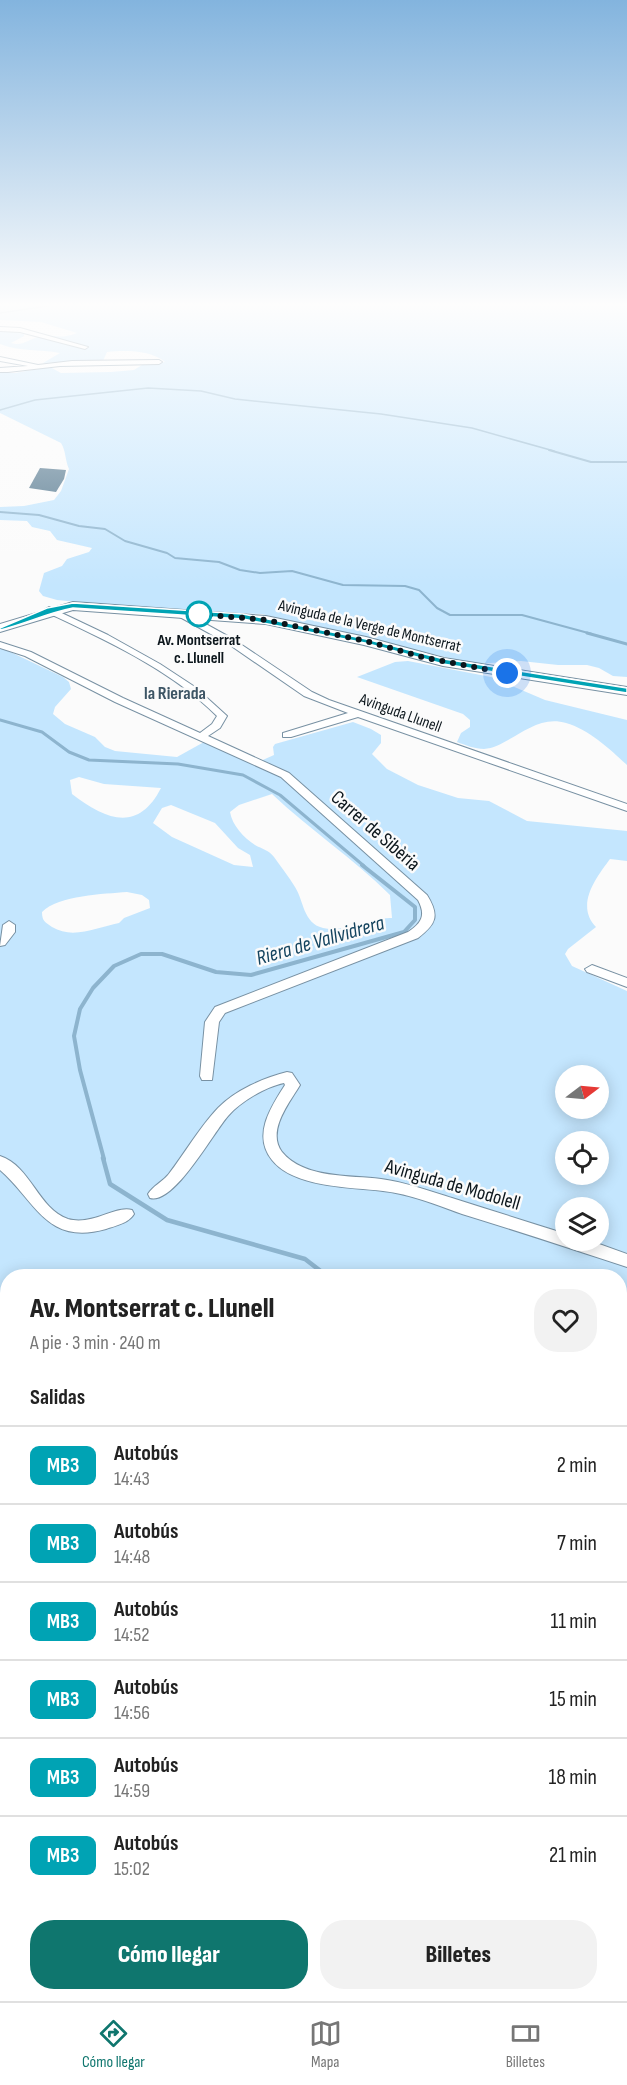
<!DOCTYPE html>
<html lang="es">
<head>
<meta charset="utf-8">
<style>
  body { margin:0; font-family:"Sofia Sans Condensed",sans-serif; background:#f2f2f2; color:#222; height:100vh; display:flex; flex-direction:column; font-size:22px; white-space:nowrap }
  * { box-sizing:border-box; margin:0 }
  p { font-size:20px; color:#767676 }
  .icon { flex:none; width:33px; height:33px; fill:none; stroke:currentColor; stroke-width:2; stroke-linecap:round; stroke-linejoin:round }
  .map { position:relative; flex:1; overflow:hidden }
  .sheet { position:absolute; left:0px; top:1269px; width:627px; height:732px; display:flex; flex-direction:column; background:#fff; border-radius:24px 24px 0 0; box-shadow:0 3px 15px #0003 }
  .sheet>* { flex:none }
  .badge { padding:0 12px; border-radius:9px; font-size:21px; line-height:39px }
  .needle { width:39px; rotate:74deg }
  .controls { position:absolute; left:555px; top:1065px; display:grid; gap:12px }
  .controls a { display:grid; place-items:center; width:54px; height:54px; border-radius:50%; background:#fff; box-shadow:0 3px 15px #0003; font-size:30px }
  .you { position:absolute; width:30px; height:30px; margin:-15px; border:4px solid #fff; border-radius:50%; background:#1a73e8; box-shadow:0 0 0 9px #1a73e833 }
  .map>.badge { position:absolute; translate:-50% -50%; box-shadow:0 0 0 3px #fff }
  h2 { padding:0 30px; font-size:22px; line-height:54px }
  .round { display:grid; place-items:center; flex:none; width:63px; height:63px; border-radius:24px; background:#f2f2f2 }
  .head { display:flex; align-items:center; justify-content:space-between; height:102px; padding:0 30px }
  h1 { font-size:28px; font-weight:800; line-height:45px }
  .action { display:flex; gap:12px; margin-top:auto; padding:12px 30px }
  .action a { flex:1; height:69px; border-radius:24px; background:#0f766e; color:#fff; font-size:24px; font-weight:800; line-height:69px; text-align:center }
  .action a+a { background:#f2f2f2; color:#222 }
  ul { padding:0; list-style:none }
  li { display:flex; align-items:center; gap:18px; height:78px; padding:0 30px; border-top:2px solid #e0e0e0 }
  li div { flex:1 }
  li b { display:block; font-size:22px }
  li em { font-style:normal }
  li .badge { min-width:66px; font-weight:700; text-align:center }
  .tab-bar { display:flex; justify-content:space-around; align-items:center; height:84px; border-top:2px solid #e0e0e0; background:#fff; font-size:16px; color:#767676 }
  .tab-bar a { display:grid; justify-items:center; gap:3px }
  .tab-bar .active { color:#0f766e }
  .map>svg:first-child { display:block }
  .green { fill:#c4e6fe; fill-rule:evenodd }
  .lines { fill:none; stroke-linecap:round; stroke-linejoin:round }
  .stream-far5 { stroke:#8db4ce; stroke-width:1.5 }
  .stream-far4 { stroke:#8db4ce; stroke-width:2 }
  .stream-far3 { stroke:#8db4ce; stroke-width:3 }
  .stream-far2 { stroke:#8db4ce; stroke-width:4 }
  .stream-far1 { stroke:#8db4ce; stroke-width:4.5 }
  .stream { stroke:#8db4ce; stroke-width:6 }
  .building { fill:#4d728a }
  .street-casing { stroke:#7891a3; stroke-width:2 }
  .secondary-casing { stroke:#7891a3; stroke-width:2 }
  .street { fill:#fff; fill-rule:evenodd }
  .secondary { fill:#fff; fill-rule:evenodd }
  .line { fill:#00a3b4; stroke:#fff; stroke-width:1.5 }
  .walk { stroke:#0c161c; stroke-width:6; stroke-dasharray:0 10.8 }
  .stop-dot { fill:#fff; stroke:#00a3b4; stroke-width:3 }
  .labels { text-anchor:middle; stroke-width:5; stroke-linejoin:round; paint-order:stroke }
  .far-street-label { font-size:16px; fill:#0c161c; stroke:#fbfbfb }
  .far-stop-label { font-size:16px; font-weight:bold; fill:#0c161c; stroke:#fbfbfb }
  .far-neighbourhood-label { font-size:18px; font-weight:bold; fill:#3d5565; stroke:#fbfbfb }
  .street-label { font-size:20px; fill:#0c161c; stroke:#fbfbfb }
  .water-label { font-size:21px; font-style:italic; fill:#14445f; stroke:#fbfbfb }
</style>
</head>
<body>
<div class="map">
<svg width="627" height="2001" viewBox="0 0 627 2001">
  <rect width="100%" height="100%" fill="#fbfbfb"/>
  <path class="green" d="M0 306H627V677L613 676 599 668 587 665H558L521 661 475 664 262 614 158 610 57 600 43 596 39 591 44 573 62 566 67 559 89 552 92 548 57 540 50 531 32 527 27 521 0 520V507L24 506 54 500 61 491 69 469C65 460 66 451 61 443L0 413V373H15L50 367 61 373 111 372 134 370 142 365 165 362C151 350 125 350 107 352L103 361 43 363 60 353C40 349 20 352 0 344V330L24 334V336L11 343C22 347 28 339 39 337 52 334 61 340 77 333L41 322 0 320Z
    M0 647 63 677 69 682 71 689 55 707 53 714 65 724 95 737 105 747 115 751 177 757 204 742 256 763 274 755 273 747 275 744 353 722 371 729 381 735V743L372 754 387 769 418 785 458 798 489 801 527 821 627 831V861L610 859C596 878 575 905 596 927L568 949 565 954 572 966 627 991V2001H0ZM79 777 104 784 161 788C138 833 106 820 72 794L70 780ZM272 794C310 830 353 858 390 895L392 918C369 917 345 933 323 928 303 923 304 901 295 887 289 877 281 867 274 857 269 850 262 849 255 845 244 838 232 825 230 812L239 805ZM171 805 215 823 238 848 250 855 253 867 234 865 172 837 153 823 162 808ZM127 892 142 895 149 900 150 908 124 918 119 923C98 927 73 940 52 927 45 922 42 921 42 912 59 895 104 894 127 892ZM566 1076H598V1108H566ZM566 1142H598V1174H566ZM566 1208H598V1240H566ZM8 1276H620V1994H8Z
    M408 661 491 677 545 700 627 720V765C611 750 588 729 566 723 534 713 510 747 484 749 475 749 465 745 457 742L461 733 470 727V720L463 714 357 677 395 662Z"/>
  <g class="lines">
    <path class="stream-far5" d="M0 313 47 306
      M0 410 35 400 148 388 201 391 235 399 381 414 472 428 554 451"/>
    <path class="stream-far4" d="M549 450 591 462H627
      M0 512 39 515 79 526 105 529 125 541 167 553 175 558 219 562 240 570 260 573 292 571 343 585 405 586 419 590 437 608 450 615H522L592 634"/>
    <path class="stream-far3" d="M587 633 627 644
      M0 720 42 732 69 752 89 760 178 764 243 775 280 795 364 866"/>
    <path class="stream-far2" d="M104 1159 80 1070 74 1036 80 1009 93 988 114 966 141 954H162L216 972 251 975 404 932 415 920V907L362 865"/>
    <path class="stream-far1" d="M103 1158 110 1184 167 1220 305 1259 327 1276
      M620 1529 623 1531"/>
    <path class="stream" d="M621 1530 627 1534"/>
  </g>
  <path class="building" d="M40 468 66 470 64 479 56 492 29 488Z"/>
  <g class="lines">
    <defs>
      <path id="street" d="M0 327 20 328 88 347 85 349 20 332 0 331Z
        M0 357 38 365 72 361 159 360 162 362 159 364 60 366 8 372H0V368L28 366 0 361Z
        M49 607 108 635 160 664 195 687 227 716 220 728 208 736 289 773 427 895C440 916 436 924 418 938L225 1013 219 1022 212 1080H202L200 1076 205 1022 215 1007 408 932C422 923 426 915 418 900L281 777 115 702 25 656 0 648V642L31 652 123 698 200 733 212 724 217 716C170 669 105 640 46 612L44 610Z
        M178 612H184L233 639 312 692 329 700 627 804V811L358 717 291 737H283V733L348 713 304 696 227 643 178 616Z
        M9 921 15 925V932L5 945 0 946 3 925Z
        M592 965 627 978V987L587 972 585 969Z
        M287 1072 292 1073 300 1085C290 1102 266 1131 282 1152 304 1179 351 1175 381 1179 405 1182 429 1191 452 1198 490 1210 528 1222 566 1234V1240H588L627 1254V1267C572 1249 518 1231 462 1214 437 1205 410 1194 383 1191 351 1187 294 1188 272 1160 252 1135 271 1107 285 1085L284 1083C265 1087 240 1102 228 1116 213 1133 174 1205 150 1198L148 1194C153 1186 162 1182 168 1175 185 1153 199 1128 218 1108 236 1090 263 1078 287 1072Z
        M0 1156C31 1166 38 1209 68 1219 92 1226 116 1205 132 1210L134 1214C129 1223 115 1226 106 1229 46 1246 36 1201 0 1170Z
        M0 1472 8 1476V1494L0 1491Z
        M8 1711V1733L0 1735V1713Z"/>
      <path id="secondary" d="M73 602 266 616 366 637 444 658 627 687V695L443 666 364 645 266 624 73 610 0 632V624Z"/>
    </defs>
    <use href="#street" class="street-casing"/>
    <use href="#secondary" class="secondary-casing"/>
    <use href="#street" class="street"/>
    <use href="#secondary" class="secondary"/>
  </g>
  <linearGradient id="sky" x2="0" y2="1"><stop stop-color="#83b4de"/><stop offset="0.52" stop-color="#fdfdfd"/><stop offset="1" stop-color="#fdfdfd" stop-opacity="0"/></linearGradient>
  <rect width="627" height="586" fill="url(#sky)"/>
  <path class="line" d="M73 603 243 614 366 639 444 659 627 688V693L443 664 365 643 243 619 73 608C47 613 25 624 0 630V628L47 608Z"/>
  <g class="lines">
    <path class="walk" d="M199 614 266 620 366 641 426 658 507 673"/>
  </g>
  <circle class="stop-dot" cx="199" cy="614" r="12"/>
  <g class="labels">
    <g class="far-street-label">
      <text transform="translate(370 625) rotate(13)" y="6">Avinguda de la Verge de Montserrat</text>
      <text transform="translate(401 712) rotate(20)" y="6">Avinguda Llunell</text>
    </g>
    <g class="far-stop-label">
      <text x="199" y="645">Av. Montserrat<tspan x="199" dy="18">c. Llunell</tspan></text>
    </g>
    <g class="far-neighbourhood-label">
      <text x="175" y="699">la Rierada</text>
    </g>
    <g class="street-label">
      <text transform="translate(376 830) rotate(41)" y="7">Carrer de Sibèria</text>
      <text transform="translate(453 1184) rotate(16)" y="7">Avinguda de Modolell</text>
    </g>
    <g class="water-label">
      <text transform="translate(320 940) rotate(-16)" y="7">Riera de Vallvidrera</text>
    </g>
  </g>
</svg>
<div class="controls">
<a><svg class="needle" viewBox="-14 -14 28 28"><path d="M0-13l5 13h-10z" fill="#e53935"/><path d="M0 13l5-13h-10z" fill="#767676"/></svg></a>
<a><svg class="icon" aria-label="locate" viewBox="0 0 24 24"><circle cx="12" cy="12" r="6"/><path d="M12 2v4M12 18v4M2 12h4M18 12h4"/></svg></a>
<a><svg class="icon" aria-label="layers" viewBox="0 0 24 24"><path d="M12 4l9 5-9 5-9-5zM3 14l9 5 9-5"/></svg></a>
</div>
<div class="you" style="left:507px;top:673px"></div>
<section class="sheet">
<div class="head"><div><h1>Av. Montserrat c. Llunell</h1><p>A pie · 3 min · 240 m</p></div><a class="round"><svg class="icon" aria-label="heart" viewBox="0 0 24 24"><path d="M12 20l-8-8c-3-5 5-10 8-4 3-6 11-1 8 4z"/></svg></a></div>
<h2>Salidas</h2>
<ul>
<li><span class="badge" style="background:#00a3b4;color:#fff">MB3</span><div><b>Autobús</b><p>14:43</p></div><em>2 min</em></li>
<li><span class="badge" style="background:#00a3b4;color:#fff">MB3</span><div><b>Autobús</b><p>14:48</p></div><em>7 min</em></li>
<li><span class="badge" style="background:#00a3b4;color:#fff">MB3</span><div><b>Autobús</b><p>14:52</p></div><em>11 min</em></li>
<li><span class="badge" style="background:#00a3b4;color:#fff">MB3</span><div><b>Autobús</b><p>14:56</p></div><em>15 min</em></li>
<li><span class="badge" style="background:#00a3b4;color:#fff">MB3</span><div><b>Autobús</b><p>14:59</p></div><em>18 min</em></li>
<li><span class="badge" style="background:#00a3b4;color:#fff">MB3</span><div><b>Autobús</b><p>15:02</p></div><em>21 min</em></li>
</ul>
<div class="action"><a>Cómo llegar</a><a>Billetes</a></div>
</section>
</div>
<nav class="tab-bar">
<a class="active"><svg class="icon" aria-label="directions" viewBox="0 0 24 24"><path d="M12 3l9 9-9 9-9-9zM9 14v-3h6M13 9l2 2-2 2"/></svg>Cómo llegar</a>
<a><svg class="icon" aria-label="map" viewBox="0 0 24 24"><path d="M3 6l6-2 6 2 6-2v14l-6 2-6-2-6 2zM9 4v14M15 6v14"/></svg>Mapa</a>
<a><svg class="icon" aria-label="tickets" viewBox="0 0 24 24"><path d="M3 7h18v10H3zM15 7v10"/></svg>Billetes</a>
</nav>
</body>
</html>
